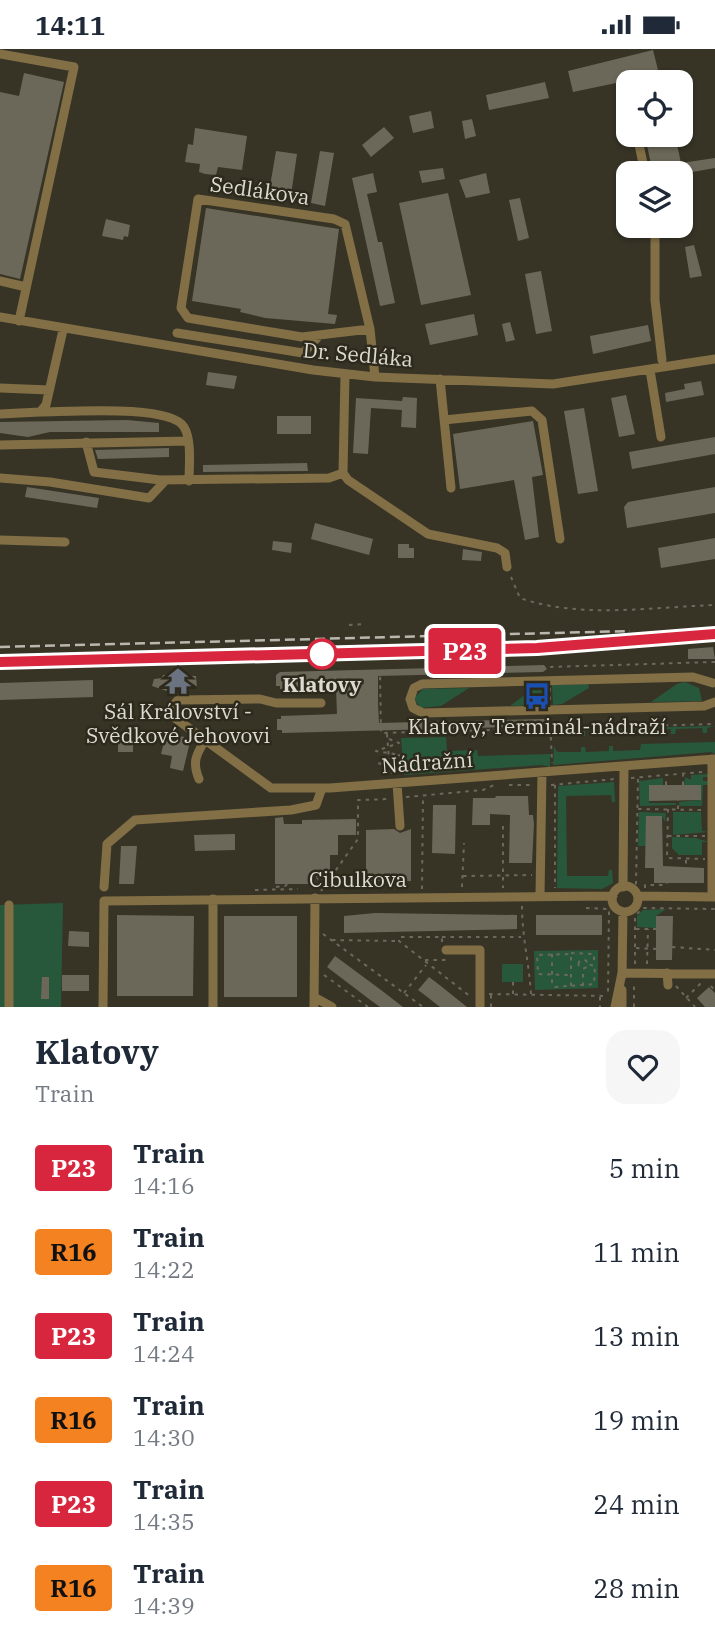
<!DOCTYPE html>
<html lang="en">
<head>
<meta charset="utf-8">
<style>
  body { margin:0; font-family:"IBM Plex Serif",serif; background:#f6f6f7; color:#1f2937; height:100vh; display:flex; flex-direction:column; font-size:26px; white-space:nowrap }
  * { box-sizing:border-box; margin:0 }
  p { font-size:23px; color:#747a83 }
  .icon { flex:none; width:38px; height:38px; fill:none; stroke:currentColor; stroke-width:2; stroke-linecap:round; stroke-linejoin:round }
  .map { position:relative; height:958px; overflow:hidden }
  .drawer { display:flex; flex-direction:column; background:#fff; flex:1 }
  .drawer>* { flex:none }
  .badge { padding:0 14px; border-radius:5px; font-size:24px; line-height:46px }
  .controls { position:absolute; left:616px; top:21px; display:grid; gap:14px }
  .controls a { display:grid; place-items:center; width:77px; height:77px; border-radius:14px; background:#fff; box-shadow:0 2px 5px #0004; font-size:35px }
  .map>.badge { position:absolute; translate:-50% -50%; box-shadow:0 0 0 4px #fff }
  .round { display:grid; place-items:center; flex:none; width:74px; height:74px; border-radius:21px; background:#f6f6f7 }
  .headline { display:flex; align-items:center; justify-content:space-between; height:119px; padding:0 35px }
  h1 { font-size:33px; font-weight:800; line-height:52px }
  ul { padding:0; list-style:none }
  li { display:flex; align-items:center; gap:21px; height:84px; padding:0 35px }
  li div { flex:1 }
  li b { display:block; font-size:26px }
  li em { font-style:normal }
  li .badge { min-width:77px; font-weight:700; text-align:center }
  .status { display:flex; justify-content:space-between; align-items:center; height:49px; padding:0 35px; background:#fff; direction:ltr }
  .status svg { height:19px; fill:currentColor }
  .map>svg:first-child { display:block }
  .green { fill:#28583b }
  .building { fill:#6b6859 }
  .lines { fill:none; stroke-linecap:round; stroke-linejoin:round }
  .path { stroke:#6c695c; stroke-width:2; stroke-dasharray:3.5 5; stroke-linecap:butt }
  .minor { stroke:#826f46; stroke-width:9 }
  .rail { stroke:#bab8ae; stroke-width:2.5; stroke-dasharray:10 5; stroke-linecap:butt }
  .line-casing { stroke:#fff; stroke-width:16 }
  .line { stroke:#d7263d; stroke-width:10 }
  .stop-dot { fill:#fff; stroke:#d7263d; stroke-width:3.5 }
  .labels { text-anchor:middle; stroke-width:5; stroke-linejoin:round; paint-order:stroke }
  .street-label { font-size:21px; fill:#dcdad1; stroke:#2d2a1c }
  .stop-label { font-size:21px; font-weight:bold; fill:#dcdad1; stroke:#2d2a1c }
  .poi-label { font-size:21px; fill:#dcdad1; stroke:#2d2a1c }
</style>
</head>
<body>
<div class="status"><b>14:11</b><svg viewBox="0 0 49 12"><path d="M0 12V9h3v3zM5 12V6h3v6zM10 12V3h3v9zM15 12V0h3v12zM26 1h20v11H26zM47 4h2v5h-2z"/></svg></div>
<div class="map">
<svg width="715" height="958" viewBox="0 0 715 958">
  <rect width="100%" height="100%" fill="#373426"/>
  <path class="green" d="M685 633 699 639 702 652 651 653 677 635Z
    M588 635 589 639 562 655 553 656 552 636Z
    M547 637V656L510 657 534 639Z
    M469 639 441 657 420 659 414 649 423 640Z
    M715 677 707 679V684H703L702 679 676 680 675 685H671V680L644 681V685L640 686V681L613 682V686H609L608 682H585V687H581L580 682 557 683 554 689 553 681Z
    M446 688 447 702 477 701 478 707 550 705V718L542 716 404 726 401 689Z
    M715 693V705L711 703 553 716 554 697 557 703H581V698H585L586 703 609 702V697H613V702L640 701 641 695Z
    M709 725V728H703V732H709V736H703L702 757H679V753L701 751V736H684L685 728 691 731V726Z
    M663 729V736H649V754H676V756L640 757 639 732Z
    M614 733 615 753H612L611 746 566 747 567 827H608L609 821H612L613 834 602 840 557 839 558 737Z
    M639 763 666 764 665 773 662 767H646L647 797H638Z
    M673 763H701L702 782 708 783 673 786Z
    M672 788 696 789 708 793H702V806H679L672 799Z
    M63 854 61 958H0V856Z
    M666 860 656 867V879L637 878V867L643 861Z
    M598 901V939L535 941 534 902Z
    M502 915H523V933H502Z"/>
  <path class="building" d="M653 1 659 25 573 43 568 22Z
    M24 24 64 33 20 230 0 225V43L19 47Z
    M545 33 549 49 489 61 486 46Z
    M431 62 434 79 413 84 409 67Z
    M472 70 476 87 465 90 462 72Z
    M384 78 394 89 371 108 362 96Z
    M195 79 247 87 242 121 218 118 216 126 205 125 199 123 200 115 185 113 188 95 193 96Z
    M675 86 681 114 715 109V119L681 125 653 124 646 92Z
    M276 102 297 105 291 146 269 143Z
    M320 102 334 104 325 157 311 154Z
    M443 119 445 130 422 134 419 122Z
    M373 124 377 143 367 145 378 193H382L395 254 380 257 352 129Z
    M486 124 490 144 466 149 459 131Z
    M448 144 471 246 421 256 399 154Z
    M520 149 529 189 518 192 509 151Z
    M206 159 339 180 328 265 337 266 335 275 265 269 240 263 241 260 192 252Z
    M106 170 130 176 128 188 124 187 123 191 102 187Z
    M694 196 702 227 690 229 685 198Z
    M541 222 552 282 536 285 525 225Z
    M474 265 478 286 430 296 425 275Z
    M510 273 515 291 506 293 502 275Z
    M648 276 651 292 593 305 590 287Z
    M208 323 237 327 234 340 206 336Z
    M701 332 704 346 666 353 665 344 685 340 684 335Z
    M626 346 635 385 619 388 611 349Z
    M403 348 417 349 416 379 401 378 402 361 371 359 368 405 353 404 356 349 402 352Z
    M584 359 598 442 578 445 564 362Z
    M277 367H311V385H277Z
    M127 371 159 374V383H50L28 388 0 384V373Z
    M533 372 543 426 532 428 539 488 525 491 514 431 460 440 453 385Z
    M715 388V405L632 420 629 403Z
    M169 399V408L98 410 95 401Z
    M307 414 308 422 203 423V416Z
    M27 438 99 449 97 459 25 448Z
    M715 438V464L627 479 624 458 628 453Z
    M315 474 373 490 369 506 311 490Z
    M715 489V510L661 519 658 499Z
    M273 492 292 494 291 504 272 501Z
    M398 495H409V499H414V509H398Z
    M463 500 482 503 481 512 462 511Z
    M713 598 715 610H688V600Z
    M544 616 547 620 543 623 378 627V655L379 674 544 670 548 672 546 677 282 684V681H277V670H281V667L337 665 336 639 280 640V637H276V626L280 623Z
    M163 626 196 627 197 639 167 642 152 637 154 630 162 629Z
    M93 631V648L0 651V634Z
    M166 685 191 689 183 722 170 719 172 707 161 705Z
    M118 692H133V703H118Z
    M649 736H701V751L649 752Z
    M496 747H528L529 766H533L534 775 532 814H509L510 766 490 765V776H472L473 749H495Z
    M433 756H456L455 805 432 804Z
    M646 767H662L663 817 704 819V834H654V819H645Z
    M283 768 284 775H302V771L356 770V786H338V806H330V823H311V835H275V769Z
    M394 780 400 784 411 780V832H366V781Z
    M235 785V801L195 802 194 786Z
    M121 797H137L134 835H119Z
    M375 864 517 866V880L344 884V867Z
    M117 866 194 867 193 947H117Z
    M536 866H602V886H536Z
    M224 867H297V948H224Z
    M656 867H673L672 911H656Z
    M69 882 89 883V898L68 897Z
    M335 907 381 941 403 958H380L369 950 327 918Z
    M62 926H89V942H62Z
    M42 928H49V950H41Z
    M429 928 437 934 467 958H440L426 947 418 941Z
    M709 938 715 944V958H705L697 949Z"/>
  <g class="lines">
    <path class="path" d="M511 528 520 549C580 570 652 558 715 556
      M349 576 365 575
      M349 597H366
      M715 613 380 623 381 684 715 675
      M550 639V651
      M550 671 552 714
      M387 685 390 724
      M389 690 399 694 376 702 400 706 377 714 402 719 391 724
      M631 729 702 723
      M638 730 636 835 640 838
      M509 736H531
      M551 736 615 730
      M555 736V839
      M666 736V728
      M683 736V726
      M406 748 483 741 494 736
      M638 760 703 761
      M668 760 667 809 705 810
      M678 760V751
      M503 777V839
      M668 787H705
      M686 811V819
      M317 827 321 841
      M463 827 532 826
      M276 838 285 837 290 833
      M462 838 464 794
      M645 839V836H666L667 834
      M422 840 423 748
      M255 841 298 840
      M321 842 358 790V751L390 750
      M522 857C522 887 529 914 531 945
      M586 859 609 860 608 944
      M636 880H656
      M323 885 423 958
      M442 888H521
      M332 891 397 892
      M442 893V888H399V892L471 948
      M672 898 715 901
      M636 899 656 900
      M571 904 594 905V916
      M552 905V935L555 938 594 935 595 917 587 915
      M578.5 915a4.5 4.5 0 1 1 9 0a4.5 4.5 0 1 1-9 0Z
      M425 911H447
      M635 915V867L643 859 715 860
      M647 915 648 880
      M324 926 368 958
      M571 937V907L570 905 537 906 538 925 571 926
      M583 937V921
      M676 937 695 958
      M711 937 715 942
      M404 944 426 916
      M489 945 608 947
      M513 945V933
      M600 948V958
      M686 949 702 933
      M491 958V945
      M634 958V935"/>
    <path class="minor" d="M0 5 74 18 19 272
      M637 86 645 124
      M655 177V251L662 311
      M0 232 26 238
      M0 268 313 321 375 328 553 335 715 310
      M370 280 302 288 188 269 181 259 198 150 334 170 345 175 370 280 375 328
      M177 284 303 304 318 288
      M650 321 661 388
      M345 325 343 424 348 431 428 485 497 499 505 504 507 518
      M440 330 451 439
      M0 339 49 341
      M40 363C67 363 170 355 184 378 192 391 189 417 189 432
      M0 365 40 363 46 356 63 281
      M444 371 532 362 542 371 560 490
      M86 393 94 423 160 431 329 429 343 424
      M0 396 188 392
      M0 429 50 433 149 449 166 431
      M0 491 65 493
      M713 634 693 628 422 635 414 639 410 650 413 659 423 664 704 657 715 653
      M321 654H276L260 650 178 651 171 659 175 669 271 739H330L715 710
      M712 710V848
      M199 730C192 713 196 706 205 691
      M397 734 400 777
      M612 850a13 13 0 1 1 26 0a13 13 0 1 1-26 0Z
      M104 838 107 795 135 771 291 761 316 756 322 739
      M623 838 624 717
      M540 847 542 723
      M638 847 715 848
      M446 901H480V958
      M667 924 668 936
      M622 927 623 863
      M314 948 332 958
      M9 958V856
      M103 958 104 852 613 847
      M213 958V850
      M314 958 315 849
      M615 958 622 924 715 925
      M622 958V941"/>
    <path class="rail" d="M0 598 630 582
      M0 613 538 599 715 585"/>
  </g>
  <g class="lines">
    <defs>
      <path id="line" d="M0 613 537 599 715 585"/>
    </defs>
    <use href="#line" class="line-casing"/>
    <use href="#line" class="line"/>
  </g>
  <defs>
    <symbol id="temple-bare" viewBox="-9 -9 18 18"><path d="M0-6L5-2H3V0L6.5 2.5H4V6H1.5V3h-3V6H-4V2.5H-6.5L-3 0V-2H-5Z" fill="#6b7280" stroke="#2d2a1c" stroke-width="2.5" paint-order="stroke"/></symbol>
    <symbol id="bus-bare" viewBox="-9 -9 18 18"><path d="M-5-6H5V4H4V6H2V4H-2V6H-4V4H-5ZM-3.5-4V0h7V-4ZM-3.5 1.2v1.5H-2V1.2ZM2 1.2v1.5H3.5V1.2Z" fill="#1a4fb4" stroke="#2d2a1c" stroke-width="2.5" paint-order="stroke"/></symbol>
  </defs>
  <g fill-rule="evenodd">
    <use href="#temple-bare" x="159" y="613" width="38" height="38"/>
    <use href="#bus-bare" x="518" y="628" width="38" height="38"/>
  </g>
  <circle class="stop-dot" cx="322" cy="605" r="14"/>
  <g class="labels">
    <g class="street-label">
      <text transform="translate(260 142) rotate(8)" y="7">Sedlákova</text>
      <text transform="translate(358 306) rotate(5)" y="7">Dr. Sedláka</text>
      <text transform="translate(427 714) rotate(-4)" y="7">Nádražní</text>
      <text x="358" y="838">Cibulkova</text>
    </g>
    <g class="stop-label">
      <text x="322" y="643">Klatovy</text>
    </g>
    <g class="poi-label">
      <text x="178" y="670">Sál Království -<tspan x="178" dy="24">Svědkové Jehovovi</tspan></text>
      <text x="537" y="685">Klatovy, Terminál-nádraží</text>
    </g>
  </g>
</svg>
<div class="controls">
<a><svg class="icon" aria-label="locate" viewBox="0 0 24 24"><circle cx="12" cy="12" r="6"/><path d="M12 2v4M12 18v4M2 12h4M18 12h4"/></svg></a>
<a><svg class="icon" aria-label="layers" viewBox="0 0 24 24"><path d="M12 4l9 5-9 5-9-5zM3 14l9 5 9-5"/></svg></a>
</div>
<b class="badge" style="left:465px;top:602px;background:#d7263d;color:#fff">P23</b>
</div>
<section class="drawer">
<div class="headline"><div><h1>Klatovy</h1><p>Train</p></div><a class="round"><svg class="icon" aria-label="heart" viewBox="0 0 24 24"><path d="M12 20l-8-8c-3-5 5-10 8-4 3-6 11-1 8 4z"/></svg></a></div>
<ul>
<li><span class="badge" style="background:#d7263d;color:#fff">P23</span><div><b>Train</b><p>14:16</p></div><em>5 min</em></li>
<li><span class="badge" style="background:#f58220;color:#111">R16</span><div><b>Train</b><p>14:22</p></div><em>11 min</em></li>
<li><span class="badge" style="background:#d7263d;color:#fff">P23</span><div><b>Train</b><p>14:24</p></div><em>13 min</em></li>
<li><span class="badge" style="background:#f58220;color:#111">R16</span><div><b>Train</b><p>14:30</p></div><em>19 min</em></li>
<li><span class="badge" style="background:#d7263d;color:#fff">P23</span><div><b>Train</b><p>14:35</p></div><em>24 min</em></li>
<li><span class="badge" style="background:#f58220;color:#111">R16</span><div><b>Train</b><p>14:39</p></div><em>28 min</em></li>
</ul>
</section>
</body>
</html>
